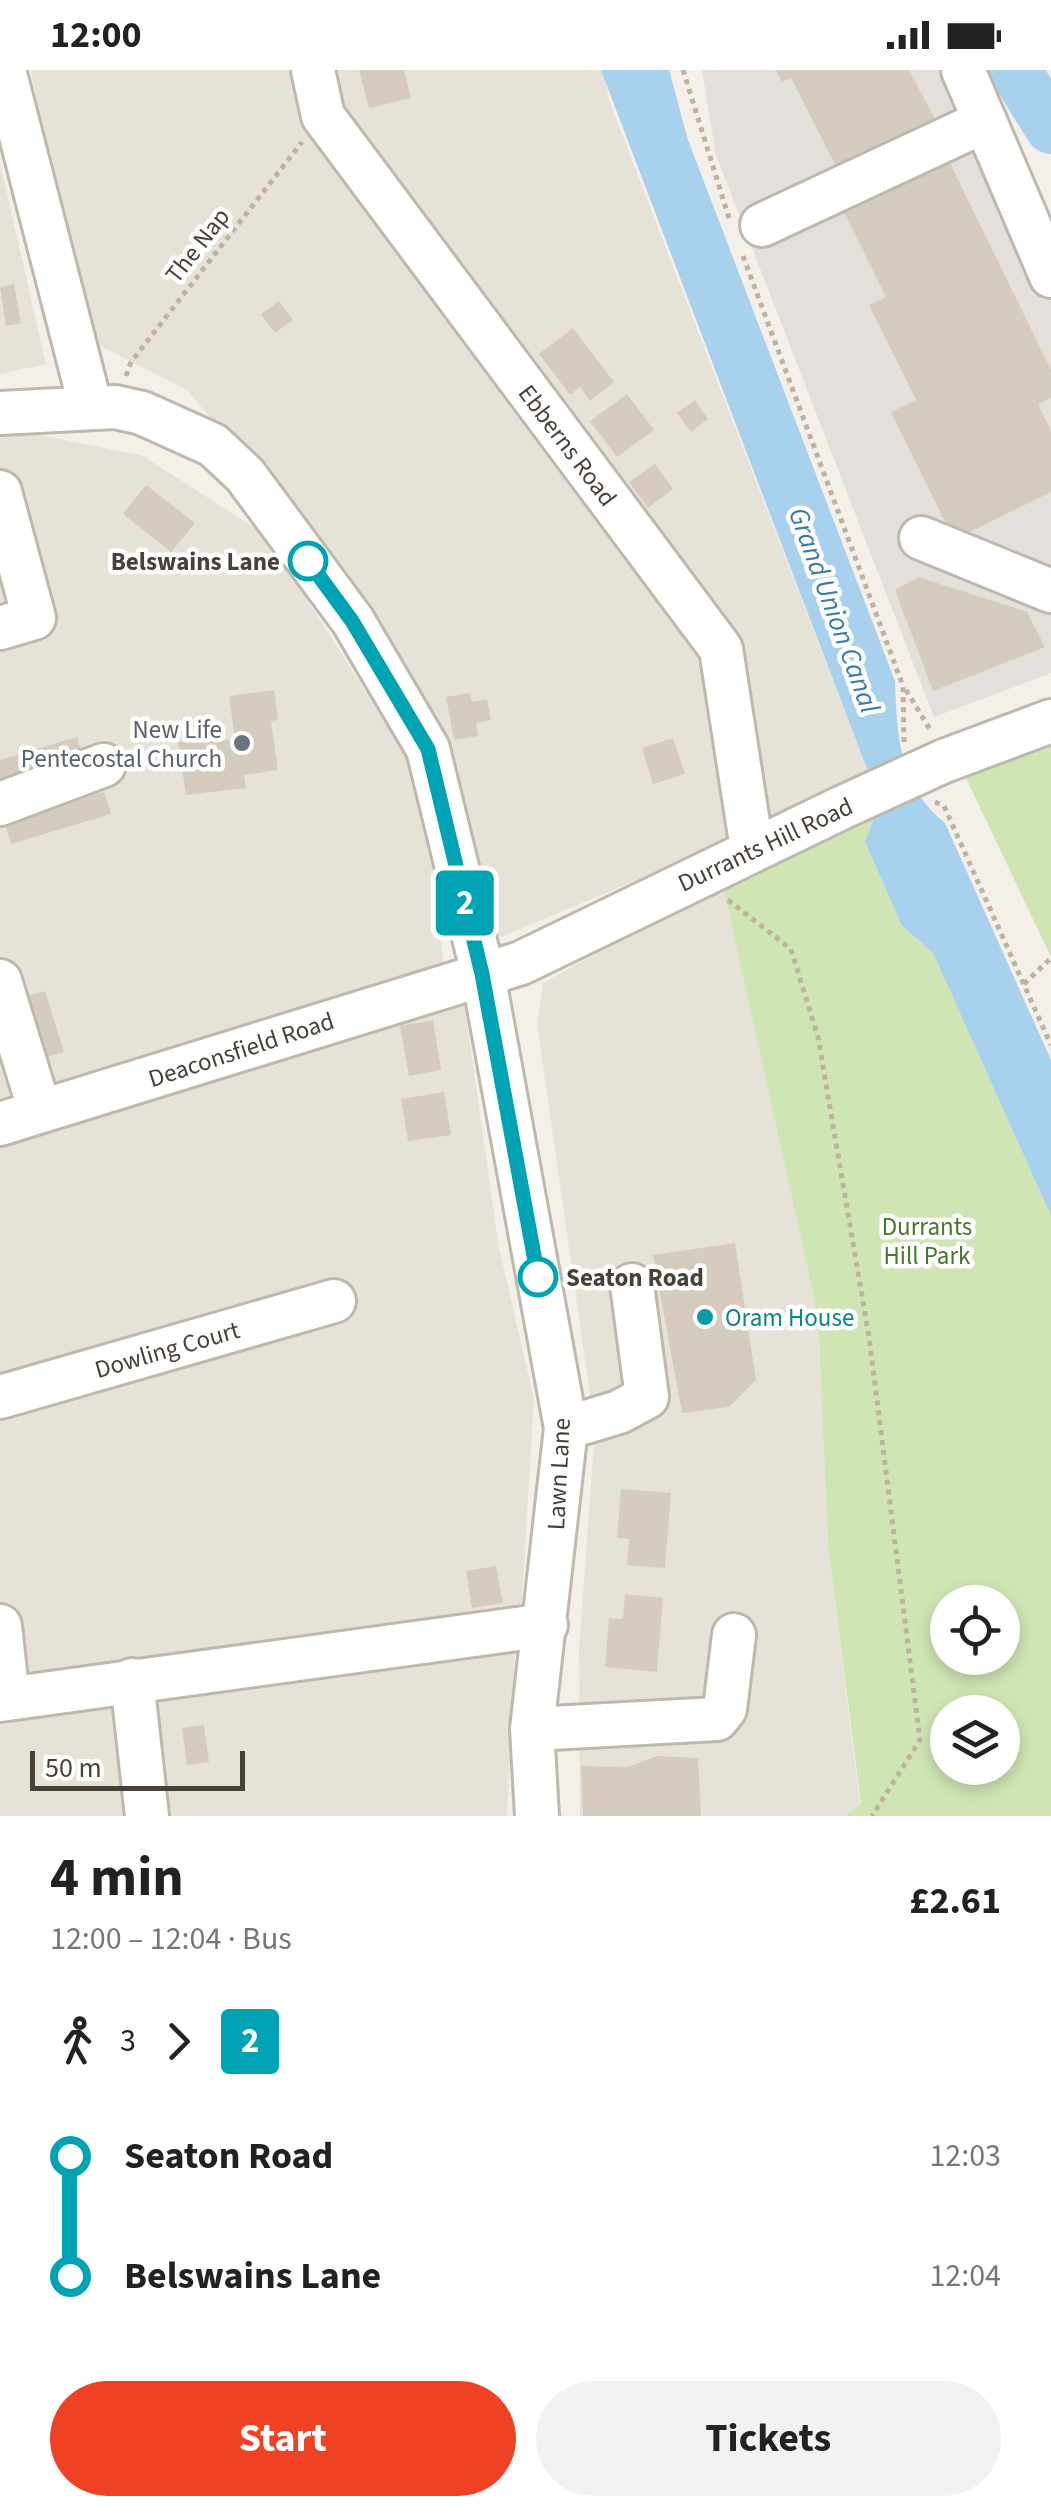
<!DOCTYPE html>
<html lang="en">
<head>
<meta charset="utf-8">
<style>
  body { margin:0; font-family:"Source Sans 3",sans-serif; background:#f2f2f2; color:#222; height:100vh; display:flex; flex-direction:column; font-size:38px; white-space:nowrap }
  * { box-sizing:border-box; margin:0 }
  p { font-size:32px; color:#767676 }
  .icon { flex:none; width:55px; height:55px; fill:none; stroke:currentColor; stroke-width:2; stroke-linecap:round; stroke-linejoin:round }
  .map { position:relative; height:1746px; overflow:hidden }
  .details { display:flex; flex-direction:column; background:#fff; flex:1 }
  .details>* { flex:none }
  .badge { padding:0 20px; border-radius:8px; font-size:35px; line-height:65px }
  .fabs { position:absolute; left:930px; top:1515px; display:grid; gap:20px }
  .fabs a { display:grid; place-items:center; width:90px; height:90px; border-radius:50%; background:#fff; box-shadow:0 5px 15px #0003; font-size:50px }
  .scale { position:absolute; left:30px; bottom:25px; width:215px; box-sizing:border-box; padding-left:10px; border:5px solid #474138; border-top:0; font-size:28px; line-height:35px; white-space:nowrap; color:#474138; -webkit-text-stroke:8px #fff; paint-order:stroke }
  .map>.badge { position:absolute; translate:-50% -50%; box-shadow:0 0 0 5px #fff }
  .legs { display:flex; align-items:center; gap:15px; height:110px; padding:0 50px; font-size:32px }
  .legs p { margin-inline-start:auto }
  .headline { display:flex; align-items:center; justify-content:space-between; height:170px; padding:0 50px }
  h1 { font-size:55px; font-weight:700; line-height:75px }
  .primary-button { display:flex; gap:20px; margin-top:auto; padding:20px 50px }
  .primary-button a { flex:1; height:115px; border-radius:60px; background:#ef4224; color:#fff; font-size:40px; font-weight:700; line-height:115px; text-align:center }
  .primary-button a+a { background:#f2f2f2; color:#222 }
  ul { padding:0 50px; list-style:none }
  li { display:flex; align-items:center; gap:35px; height:120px; font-size:38px }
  li i { display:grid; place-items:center; width:15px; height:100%; margin:0 12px; background:currentColor }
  li i::after { content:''; width:25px; height:25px; margin:-12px; border:8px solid; border-radius:50%; background:#fff }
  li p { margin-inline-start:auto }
  li:first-child i { background:linear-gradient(#0000 50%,currentColor 0) }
  li:last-child i { background:linear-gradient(currentColor 50%,#0000 0) }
  .status { display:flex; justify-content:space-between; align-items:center; height:70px; padding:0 50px; background:#fff; direction:ltr }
  .status svg { height:28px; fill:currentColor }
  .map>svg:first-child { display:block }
  .residential { fill:#e7e2d7 }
  .industrial { fill:#e3dfda }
  .green { fill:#cfe6b4; fill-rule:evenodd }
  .water { fill:#a8d1ed }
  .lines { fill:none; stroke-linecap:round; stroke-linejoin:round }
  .river { stroke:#a8d1ed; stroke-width:52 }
  .building { fill:#d5ccbf }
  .minor-casing { stroke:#bfb8ac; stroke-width:48 }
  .path { stroke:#c0b39e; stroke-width:5; stroke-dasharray:5 5; stroke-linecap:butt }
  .minor { stroke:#fff; stroke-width:42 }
  .minor-bridge-casing { stroke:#bfb8ac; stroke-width:48; stroke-linecap:butt }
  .minor-bridge { stroke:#fff; stroke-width:42 }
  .line-1-casing { stroke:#fff; stroke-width:22 }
  .line-1 { stroke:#00a3b4; stroke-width:15 }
  .stop-1-dot { fill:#fff; stroke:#00a3b4; stroke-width:5 }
  .worship-dot { fill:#6b7280; stroke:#fff; stroke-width:4 }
  .culture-dot { fill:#0f9aa8; stroke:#fff; stroke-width:4 }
  .labels { text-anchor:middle; stroke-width:9; stroke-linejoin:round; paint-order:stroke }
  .street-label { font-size:25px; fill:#474138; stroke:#fff }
  .stop-label { font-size:25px; font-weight:bold; fill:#474138; stroke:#fff; text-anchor:end }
  .worship-label { font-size:25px; fill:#5b616d; stroke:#fff; text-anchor:end }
  .park-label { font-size:25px; fill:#49762d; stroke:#fff }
  .culture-label { font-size:25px; fill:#0d838f; stroke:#fff; text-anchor:start }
  .water-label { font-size:28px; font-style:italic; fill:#357cae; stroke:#fff }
</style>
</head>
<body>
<div class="status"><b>12:00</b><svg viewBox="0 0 49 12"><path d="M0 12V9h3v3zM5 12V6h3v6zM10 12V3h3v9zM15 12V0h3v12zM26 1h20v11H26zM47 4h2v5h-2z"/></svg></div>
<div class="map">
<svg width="1051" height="1746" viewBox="0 0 1051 1746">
  <rect width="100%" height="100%" fill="#f4f0e9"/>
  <path class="residential" d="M31 0H606L608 28 872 712 501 867 476 853 334 495 187 320 95 273 75 241Z
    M0 93 46 294 0 304Z
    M11 359 143 386 266 465 423 712 444 898 464 931 499 1178 534 1329 521 1544 484 1580 515 1583 507 1746H0V361Z
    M722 812 818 1246 828 1477 860 1733 845 1746H580L579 1579 595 1361 537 954 543 913Z"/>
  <path class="industrial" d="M702 0H976L1051 175V603L934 647 716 85Z"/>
  <path class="green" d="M1051 667V887L964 704Z
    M879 735 865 772 902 856 933 883 1051 1146V1746H845L861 1733 828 1477 818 1246 722 812ZM948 1532H1002V1588H948ZM948 1642H1002V1698H948Z"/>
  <path class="water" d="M601 0H669L688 70 895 611C897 667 899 716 945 753L1051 990V1146L933 883 902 856 865 772 879 735 872 712Z"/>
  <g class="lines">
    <path class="river" d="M1015 0 1051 58"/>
  </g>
  <path class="building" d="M359 0H404L411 28 369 38Z
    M776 0H909L938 55 841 106 791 8 782 12Z
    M945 83 1051 300V328L1038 334 1051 361V422L954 470 891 342 916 330 869 235 886 227 840 134Z
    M14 214 21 253 6 256 0 217Z
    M279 231 293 250 275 263 261 244Z
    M573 258 614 312 590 331 580 317 570 325 539 284Z
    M627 324 654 360 617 387 590 351Z
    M695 330 708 349 691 362 677 343Z
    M655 394 673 419 648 438 629 412Z
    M146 415 195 453 171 482 123 444Z
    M918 507 1027 542 1045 577 933 621 895 520Z
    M274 620 278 650 271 651 278 700 244 705 246 718 186 725 178 672 235 670 229 626Z
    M470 623 472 632 487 629 491 650 476 653 478 666 454 670 446 627Z
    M77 667 84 690 0 715V690Z
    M673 668 685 704 653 714 642 678Z
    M104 722 111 744 11 774 4 751Z
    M45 921 64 982 34 991 15 930Z
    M433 950 441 1000 409 1006 400 956Z
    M444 1022 451 1065 408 1071 401 1029Z
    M735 1173 756 1310 729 1337 682 1343 653 1185Z
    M621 1419 671 1423 665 1498 627 1495 629 1469 617 1468Z
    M496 1496 503 1533 472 1538 466 1501Z
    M625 1524 663 1528 657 1602 605 1597 609 1548 623 1549Z
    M204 1655 209 1692 187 1695 182 1658Z
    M657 1686 698 1688 701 1746H583L581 1696 628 1697Z"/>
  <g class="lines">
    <defs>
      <path id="minor" d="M4 0 91 338
        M313 0 323 46 721 579 752 779
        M963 0 1051 206
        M762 155 985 51
        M0 343 115 337 142 343 213 375 245 405 353 551 428 679 483 904 566 1358 532 1659 537 1746
        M0 422 34 548 0 558
        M921 468 1051 521
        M944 691 1051 651
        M0 734 104 695
        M0 911 40 1041
        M0 1054 521 893 841 738
        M0 1327 334 1231
        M566 1358 619 1342 647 1327 632 1215
        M0 1556 8 1629
        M132 1610 147 1746
        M0 1630 546 1555
        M532 1659 717 1649 725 1639 734 1565"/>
    </defs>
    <use href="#minor" class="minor-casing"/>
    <path class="path" d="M683 0 729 148
      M743 186 903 616 904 672
      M126 306 131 292 302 72
      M906 620 931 661
      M935 732 944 736 1051 975
      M728 830 791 879 818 967 869 1267 920 1670 872 1746
      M1024 914 1051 888"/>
    <use href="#minor" class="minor"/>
    <defs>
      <path id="minor-bridge" d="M841 738 944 691"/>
    </defs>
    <use href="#minor-bridge" class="minor-bridge-casing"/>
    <use href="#minor-bridge" class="minor-bridge"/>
  </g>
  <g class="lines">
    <defs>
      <path id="line-1" d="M308 491 352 551 428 679 482 904 538 1207"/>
    </defs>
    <use href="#line-1" class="line-1-casing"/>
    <use href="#line-1" class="line-1"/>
  </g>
  <g class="stop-1-dot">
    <circle cx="308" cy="491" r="18"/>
    <circle cx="538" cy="1207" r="18"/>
  </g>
  <circle class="worship-dot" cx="242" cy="673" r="10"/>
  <circle class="culture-dot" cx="705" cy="1247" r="10"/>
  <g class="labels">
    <g class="street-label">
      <text transform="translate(197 175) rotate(-52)" y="9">The Nap</text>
      <text transform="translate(568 375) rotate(53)" y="9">Ebberns Road</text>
      <text transform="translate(765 774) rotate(-25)" y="9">Durrants Hill Road</text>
      <text transform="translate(241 979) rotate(-18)" y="9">Deaconsfield Road</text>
      <text transform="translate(167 1279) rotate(-16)" y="9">Dowling Court</text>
      <text transform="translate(558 1404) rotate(-87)" y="9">Lawn Lane</text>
    </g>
    <g class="stop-label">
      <text x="280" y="500">Belswains Lane</text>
      <text x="566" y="1216" text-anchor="start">Seaton Road</text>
    </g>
    <g class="worship-label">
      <text x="222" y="668">New Life<tspan x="222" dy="29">Pentecostal Church</tspan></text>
    </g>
    <g class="park-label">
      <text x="927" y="1165">Durrants<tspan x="927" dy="29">Hill Park</tspan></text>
    </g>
    <g class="culture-label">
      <text x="725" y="1256">Oram House</text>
    </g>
    <g class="water-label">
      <text transform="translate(835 540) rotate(70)" y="10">Grand Union Canal</text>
    </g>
  </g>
</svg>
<div class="fabs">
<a><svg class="icon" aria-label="locate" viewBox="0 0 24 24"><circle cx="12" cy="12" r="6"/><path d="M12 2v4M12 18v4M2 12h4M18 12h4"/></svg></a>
<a><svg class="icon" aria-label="layers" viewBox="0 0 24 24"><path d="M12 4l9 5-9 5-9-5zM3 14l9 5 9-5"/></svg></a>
</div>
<div class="scale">50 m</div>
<b class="badge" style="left:465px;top:833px;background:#00a3b4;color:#fff">2</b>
</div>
<section class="details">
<div class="headline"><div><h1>4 min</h1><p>12:00 – 12:04 · Bus</p></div><b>£2.61</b></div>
<div class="legs"><svg class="icon" aria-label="walk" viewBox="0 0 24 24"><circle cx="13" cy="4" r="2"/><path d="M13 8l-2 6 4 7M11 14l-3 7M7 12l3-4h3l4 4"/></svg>3<svg class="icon" aria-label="forward" viewBox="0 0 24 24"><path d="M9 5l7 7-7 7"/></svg><b class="badge" style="background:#00a3b4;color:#fff">2</b></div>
<ul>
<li><i style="color:#00a3b4"></i><b>Seaton Road</b><p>12:03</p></li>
<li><i style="color:#00a3b4"></i><b>Belswains Lane</b><p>12:04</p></li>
</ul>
<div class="primary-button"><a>Start</a><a>Tickets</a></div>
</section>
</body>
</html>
